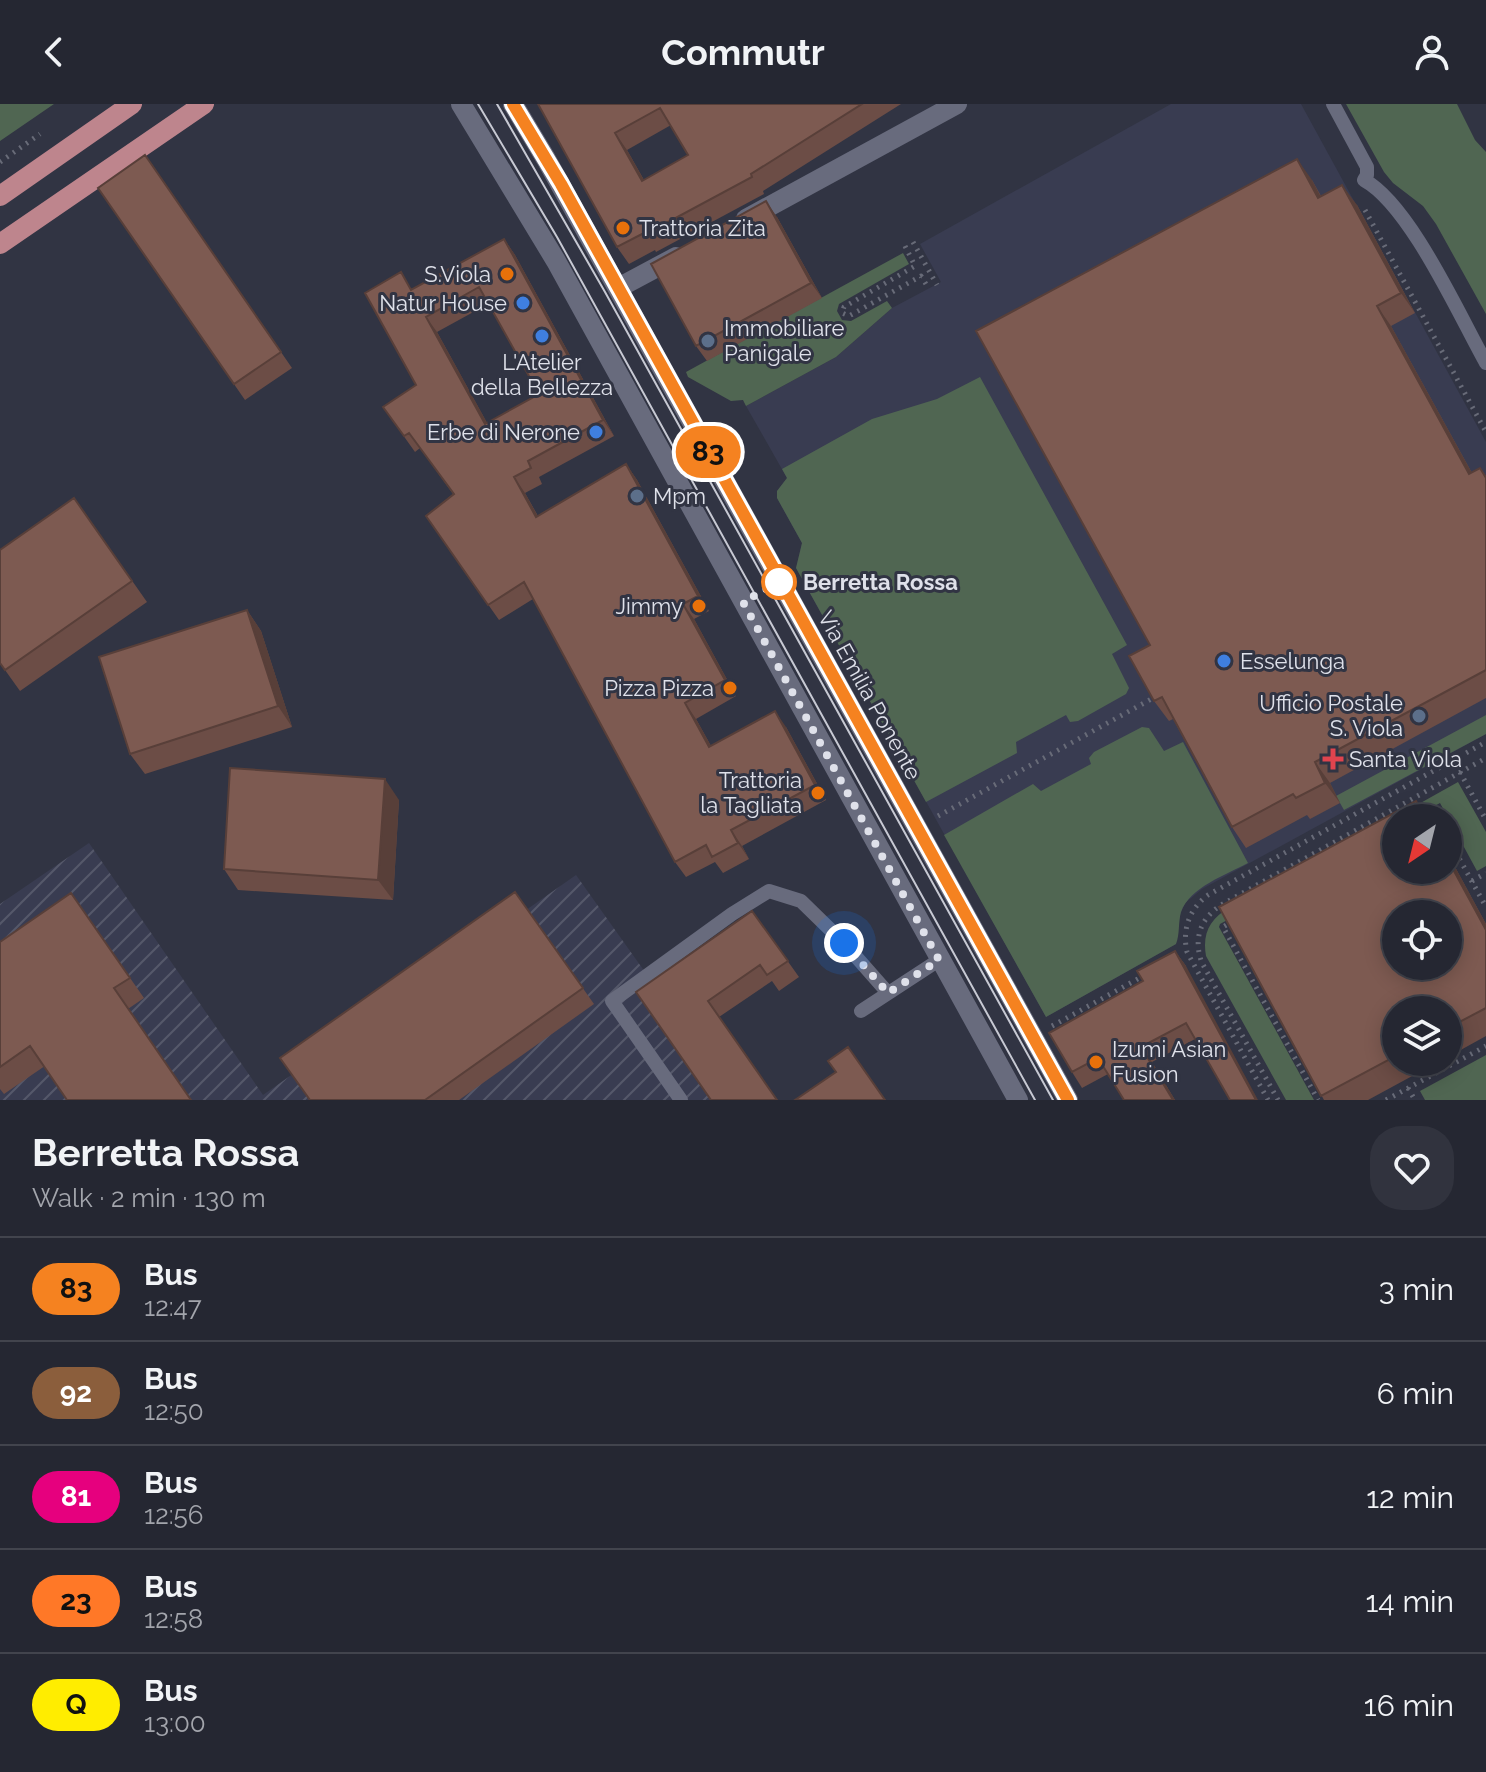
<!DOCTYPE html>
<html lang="en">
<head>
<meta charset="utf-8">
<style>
  body { margin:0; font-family:Raleway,sans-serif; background:#31333e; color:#f1f3f6; height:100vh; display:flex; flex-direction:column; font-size:30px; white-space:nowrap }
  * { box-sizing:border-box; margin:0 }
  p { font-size:26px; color:#a3a5ac }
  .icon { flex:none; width:44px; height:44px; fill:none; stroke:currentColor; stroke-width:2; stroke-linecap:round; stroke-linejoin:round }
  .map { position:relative; height:996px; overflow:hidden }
  .drawer { display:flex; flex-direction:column; background:#252732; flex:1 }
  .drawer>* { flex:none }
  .badge { padding:0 16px; border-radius:26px; font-size:28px; line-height:52px }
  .needle { width:52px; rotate:215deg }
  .fabs { position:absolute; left:1382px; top:700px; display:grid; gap:16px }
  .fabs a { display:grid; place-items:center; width:80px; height:80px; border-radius:50%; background:#252732; box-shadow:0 4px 20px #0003,0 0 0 2px #42444d; font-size:40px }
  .you { position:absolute; width:40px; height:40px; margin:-20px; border:6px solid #fff; border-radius:50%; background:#1a73e8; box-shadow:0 0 0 12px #1a73e833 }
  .map>.badge { position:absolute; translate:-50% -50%; box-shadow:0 0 0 4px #fff }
  .round { display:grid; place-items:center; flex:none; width:84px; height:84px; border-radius:32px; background:#31333e }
  .overview { display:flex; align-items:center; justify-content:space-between; height:136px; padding:0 32px }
  h1 { font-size:38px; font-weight:700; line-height:60px }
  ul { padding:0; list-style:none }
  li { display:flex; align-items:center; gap:24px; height:104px; padding:0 32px; border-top:2px solid #42444d }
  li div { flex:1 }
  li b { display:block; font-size:30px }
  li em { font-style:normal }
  li .badge { min-width:88px; font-weight:700; text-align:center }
  header { display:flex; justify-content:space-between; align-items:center; height:104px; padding:0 32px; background:#252732; font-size:36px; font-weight:700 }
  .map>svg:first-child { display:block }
  .built { fill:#393c51 }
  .industrial { fill:url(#industrial-furrows) }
  .grass { fill:#506652 }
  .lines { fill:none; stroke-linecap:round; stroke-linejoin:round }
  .path { stroke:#686b78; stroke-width:5; stroke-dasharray:2 6; stroke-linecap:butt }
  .service { stroke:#686b7d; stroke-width:14 }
  .minor { stroke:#686b7d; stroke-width:20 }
  .secondary { stroke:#686b7d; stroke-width:20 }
  .primary { stroke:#be858d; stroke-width:20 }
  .tram { stroke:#c7c9d3; stroke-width:2 }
  .wall { fill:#6c4d46; fill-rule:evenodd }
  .shaded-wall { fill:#583f39 }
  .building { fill:#7d5a51; stroke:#583f39; stroke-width:2; fill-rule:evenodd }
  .line-casing { stroke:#fff; stroke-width:18 }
  .line { stroke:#f58220; stroke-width:12 }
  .walk { stroke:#dfe1ea; stroke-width:8; stroke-dasharray:0 14.4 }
  .food-dot { fill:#e8710a; stroke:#313443; stroke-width:3 }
  .shop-dot { fill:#3f7fe0; stroke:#313443; stroke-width:3 }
  .service-dot { fill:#5c6f8a; stroke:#313443; stroke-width:3 }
  .stop-dot { fill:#fff; stroke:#f58220; stroke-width:4 }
  .health-dot { fill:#e0444e; stroke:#313443; stroke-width:3 }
  .labels { text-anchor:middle; stroke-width:6; stroke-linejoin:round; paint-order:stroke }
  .poi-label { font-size:22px; fill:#dfe1ea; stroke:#313443; text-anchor:end }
  .stop-label { font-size:22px; font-weight:bold; fill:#dfe1ea; stroke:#313443; text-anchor:start }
  .street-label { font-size:22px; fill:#dfe1ea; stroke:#313443 }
</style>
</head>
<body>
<header><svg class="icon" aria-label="back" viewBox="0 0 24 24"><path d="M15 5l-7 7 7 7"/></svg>Commutr<svg class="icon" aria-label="person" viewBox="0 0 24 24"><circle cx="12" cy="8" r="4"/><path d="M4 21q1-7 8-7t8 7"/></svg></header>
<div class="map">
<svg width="1486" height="996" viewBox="0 0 1486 996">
  <defs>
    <pattern id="industrial-furrows" width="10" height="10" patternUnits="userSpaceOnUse" patternTransform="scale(2)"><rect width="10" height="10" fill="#393c51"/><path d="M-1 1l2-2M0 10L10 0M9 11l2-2" fill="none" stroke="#55586a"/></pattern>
  </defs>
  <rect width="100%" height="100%" fill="#313443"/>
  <path class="built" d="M1171 0H1301L1486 338V630L1202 785 1185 799 1180 811 1176 840 1046 913 796 464 802 439 777 394V387L787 374 746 302 836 253 892 204 941 178 920 140Z"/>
  <path class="industrial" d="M89 739 263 991 576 771 736 996H0V800Z"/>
  <path class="grass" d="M0 0H54L0 37Z
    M1346 0H1457L1475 36 1486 48V210L1436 120 1423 102 1393 79 1384 68Z
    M903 149 909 160 839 200 837 207 842 216 851 217 887 197 892 204 836 253 746 302 743 296 731 297 688 273 686 268Z
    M980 273 1127 541 1112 550 1129 584 1126 590 1078 617 1070 618 1066 611 1016 638 1017 649 926 698 796 464 802 439 777 394V387L787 374 782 365 872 315 937 295Z
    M1486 611V630L1344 706 1336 692Z
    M1142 623 1149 624 1164 647 1183 638 1248 759C1226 771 1190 783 1181 808 1178 819 1180 830 1176 840L1046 913 944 731 1033 680 1041 687 1091 660 1089 654 1094 648Z
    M1458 678 1486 728V762L1477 767 1440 699 1413 714H1396L1374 725Z
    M1331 759 1220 820 1219 823 1314 996H1286L1206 852C1202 829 1210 815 1230 803Z
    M1486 951V996H1425L1420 987Z"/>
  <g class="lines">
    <path class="path" d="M0 58 40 30
      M1365 106 1486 328
      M913 138 937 181
      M905 142 915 162 844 203 842 209 849 212 921 172 929 185
      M1460 668 1486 716
      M938 712 1155 593
      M1423 714 1434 708 1437 714
      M1448 734 1486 803
      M1472 777 1486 769
      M1233 817 1223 823 1318 996
      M1052 922 1145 871
      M1408 984 1415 996
      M1268 996 1187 848C1182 826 1189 805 1208 791L1486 638
      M1278 996 1202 859C1193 835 1200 815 1221 801L1486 654
      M1386 996 1486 942"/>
    <path class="service" d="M1333 0 1367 63V71L1364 76C1410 101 1459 211 1486 259
      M861 907 939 856
      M681 996 612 897 732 810 769 787 801 797 844 839 888 889"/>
    <path class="minor" d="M746 115 957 0
      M618 184 676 153"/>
    <path class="secondary" d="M461 0 556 157 1018 996
      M513 0 546 55 1068 996"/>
    <path class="primary" d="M0 92 132 0
      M0 140 204 0"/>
    <path class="tram" d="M478 0 557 133 1035 996
      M497 0 605 188 1053 996"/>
  </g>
  <path class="wall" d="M538 0H901L763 87 764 90 656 148 655 146 629 160 617 143ZM671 21 688 51 644 76 627 46Z
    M145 51 292 264 245 296 98 84Z
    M1312 76 1321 92 1357 101 1415 209 1391 222 1472 369 1480 364 1486 372V594L1330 679 1340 699 1310 715 1307 711 1246 744 1232 723 1173 615 1169 617 1154 597 1150 541Z
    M777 113 822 194 707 257 696 242Z
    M504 135 515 151 614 332 539 373 542 380 525 389 538 412 626 360 637 376 709 507 694 515 736 592 696 615 711 642 786 623 826 696 742 742 749 755 723 769 715 758 686 773 675 758 533 495 499 516 426 412 453 390 420 344 415 348 383 303 416 281 413 185ZM488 200 539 290 487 319 437 228Z
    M74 394 147 498 20 587 0 559Z
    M247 506 261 527 292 623 145 670 130 650Z
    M399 696 393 796 238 786 224 765Z
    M1416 697 1428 714H1396V766H1448V750L1486 820V932L1448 953V906H1396V958H1438L1368 996H1324L1219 803ZM1396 810H1448V862H1396Z
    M515 788 594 900 459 996H310Z
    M71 789 144 894 4 990 0 985V838Z
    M752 807 799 873 779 887 772 877 719 913 636 888Z
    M1175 847 1186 862 1195 935 1152 958 1175 996H1124L1108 970 1082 984 1072 968 1143 877Z"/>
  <path class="shaded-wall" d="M615 29 627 46 654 94 642 77Z
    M1297 55 1312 76 1332 114 1318 94Z
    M1342 81 1357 101 1415 209 1401 189Z
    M766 97 777 113 822 194 811 179Z
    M504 135 515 151 614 332 603 316Z
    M1377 202 1391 222 1484 391 1469 370Z
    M426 213 437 228 496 335 485 320Z
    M626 360 637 376 709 507 698 492Z
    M514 373 525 389 547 429 536 413Z
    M683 500 694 515 736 592 725 576Z
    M247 506 261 527 292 623 278 602Z
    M685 599 696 615 720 658 709 643Z
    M775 607 786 623 826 696 815 681Z
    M1315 658 1330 679 1340 699 1325 679Z
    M385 675 399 696 393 796 378 776Z
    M731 726 742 742 749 755 738 739Z
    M1448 750 1486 820V826L1448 756Z
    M1175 847 1186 862 1258 996H1256Z
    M1141 943 1152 958 1175 996H1173Z"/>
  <path class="building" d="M538 0H862L751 70 752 73 644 131V129L617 143ZM660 4 688 51 642 77 615 29Z
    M145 51 281 248 234 280 98 84Z
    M1297 55 1318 94 1342 81 1401 189 1377 202 1469 370 1480 364 1486 374V566L1315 658 1325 679 1296 694 1293 690 1232 723 1162 593 1154 597 1129 552 1150 541 976 227Z
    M766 97 811 179 696 242 651 160Z
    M504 135 603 316 528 357 531 364 514 373 536 413 626 360 698 492 683 500 725 576 685 599 709 643 775 607 815 681 731 726 738 739 712 753 706 741 675 758 524 478 488 501 426 412 454 390 409 329 404 332 383 303 416 281 365 189 401 168 411 186ZM479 183 539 290 485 320 426 213Z
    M74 394 132 477 5 566 0 559V446Z
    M247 506 278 602 130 650 99 553Z
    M230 664 385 675 378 776 224 765Z
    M1416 697 1425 714H1396V766H1448V756L1486 826V904L1448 924V906H1396V952L1321 992 1219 803ZM1396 810H1448V862H1396Z
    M515 788 583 884 425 996H310L280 954Z
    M71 789 130 874 114 884 191 996H67L30 942 0 963V838Z
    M752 807 788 857 767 871 760 861 708 897 777 996H711L636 888Z
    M1175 847 1256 996H1230L1186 919 1141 943 1173 996H1124L1098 954 1072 968 1049 929 1143 877 1137 867Z
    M848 943 885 996H795L836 968 828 957Z"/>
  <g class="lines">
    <defs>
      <path id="line" d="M513 0 561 80 1068 996"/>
    </defs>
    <use href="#line" class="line-casing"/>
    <use href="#line" class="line"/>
    <path class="walk" d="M779 478 743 498 939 856 888 889 844 839"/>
  </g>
  <g class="food-dot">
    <circle cx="623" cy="124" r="8"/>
    <circle cx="507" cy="170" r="8"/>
    <circle cx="699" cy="502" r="8"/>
    <circle cx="730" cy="584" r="8"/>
    <circle cx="818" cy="689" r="8"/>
    <circle cx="1096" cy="958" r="8"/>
  </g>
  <g class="shop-dot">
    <circle cx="523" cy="199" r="8"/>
    <circle cx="542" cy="232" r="8"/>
    <circle cx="596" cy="328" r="8"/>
    <circle cx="1224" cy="557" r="8"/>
  </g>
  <g class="service-dot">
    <circle cx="708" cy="237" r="8"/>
    <circle cx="637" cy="392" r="8"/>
    <circle cx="1419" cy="612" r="8"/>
  </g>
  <circle class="stop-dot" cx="779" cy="478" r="16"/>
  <path class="health-dot" d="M1329 643h8v8h8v8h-8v8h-8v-8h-8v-8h8z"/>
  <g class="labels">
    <g class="poi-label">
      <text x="639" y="132" text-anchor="start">Trattoria Zita</text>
      <text x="491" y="178">S.Viola</text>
      <text x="507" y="207">Natur House</text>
      <text x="724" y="232" text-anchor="start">Immobiliare<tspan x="724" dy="25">Panigale</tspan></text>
      <text x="542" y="266" text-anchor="middle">L'Atelier<tspan x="542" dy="25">della Bellezza</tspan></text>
      <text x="580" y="336">Erbe di Nerone</text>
      <text x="653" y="400" text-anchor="start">Mpm</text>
      <text x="683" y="510">Jimmy</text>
      <text x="1240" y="565" text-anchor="start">Esselunga</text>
      <text x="714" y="592">Pizza Pizza</text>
      <text x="1403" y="607">Ufficio Postale<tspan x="1403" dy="25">S. Viola</tspan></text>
      <text x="1349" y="663" text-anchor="start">Santa Viola</text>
      <text x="802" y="684">Trattoria<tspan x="802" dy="25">la Tagliata</tspan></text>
      <text x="1112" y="953" text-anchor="start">Izumi Asian<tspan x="1112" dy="25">Fusion</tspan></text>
    </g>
    <g class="stop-label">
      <text x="803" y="486">Berretta Rossa</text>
    </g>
    <g class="street-label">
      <text transform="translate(870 591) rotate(61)" y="8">Via Emilia Ponente</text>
    </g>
  </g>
</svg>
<div class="fabs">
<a><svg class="needle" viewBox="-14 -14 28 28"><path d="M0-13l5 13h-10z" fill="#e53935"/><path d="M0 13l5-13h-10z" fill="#a3a5ac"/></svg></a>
<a><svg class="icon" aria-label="locate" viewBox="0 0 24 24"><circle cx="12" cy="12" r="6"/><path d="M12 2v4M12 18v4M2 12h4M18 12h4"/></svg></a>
<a><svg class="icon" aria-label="layers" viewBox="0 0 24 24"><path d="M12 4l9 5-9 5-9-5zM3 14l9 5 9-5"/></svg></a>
</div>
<div class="you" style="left:844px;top:839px"></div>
<b class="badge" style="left:708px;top:348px;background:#f58220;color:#111">83</b>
</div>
<section class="drawer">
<div class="overview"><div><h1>Berretta Rossa</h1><p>Walk · 2 min · 130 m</p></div><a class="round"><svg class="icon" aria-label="heart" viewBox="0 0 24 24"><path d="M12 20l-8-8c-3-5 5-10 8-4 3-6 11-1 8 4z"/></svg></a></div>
<ul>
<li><span class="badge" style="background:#f58220;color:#111">83</span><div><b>Bus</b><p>12:47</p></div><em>3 min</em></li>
<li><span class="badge" style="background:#8b5e3c;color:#fff">92</span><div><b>Bus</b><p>12:50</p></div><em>6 min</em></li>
<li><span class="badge" style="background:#e6007e;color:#fff">81</span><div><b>Bus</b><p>12:56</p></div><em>12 min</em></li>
<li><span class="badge" style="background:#ff7827;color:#111">23</span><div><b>Bus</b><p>12:58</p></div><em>14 min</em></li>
<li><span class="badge" style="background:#ffed00;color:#111">Q</span><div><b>Bus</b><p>13:00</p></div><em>16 min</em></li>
</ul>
</section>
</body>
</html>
